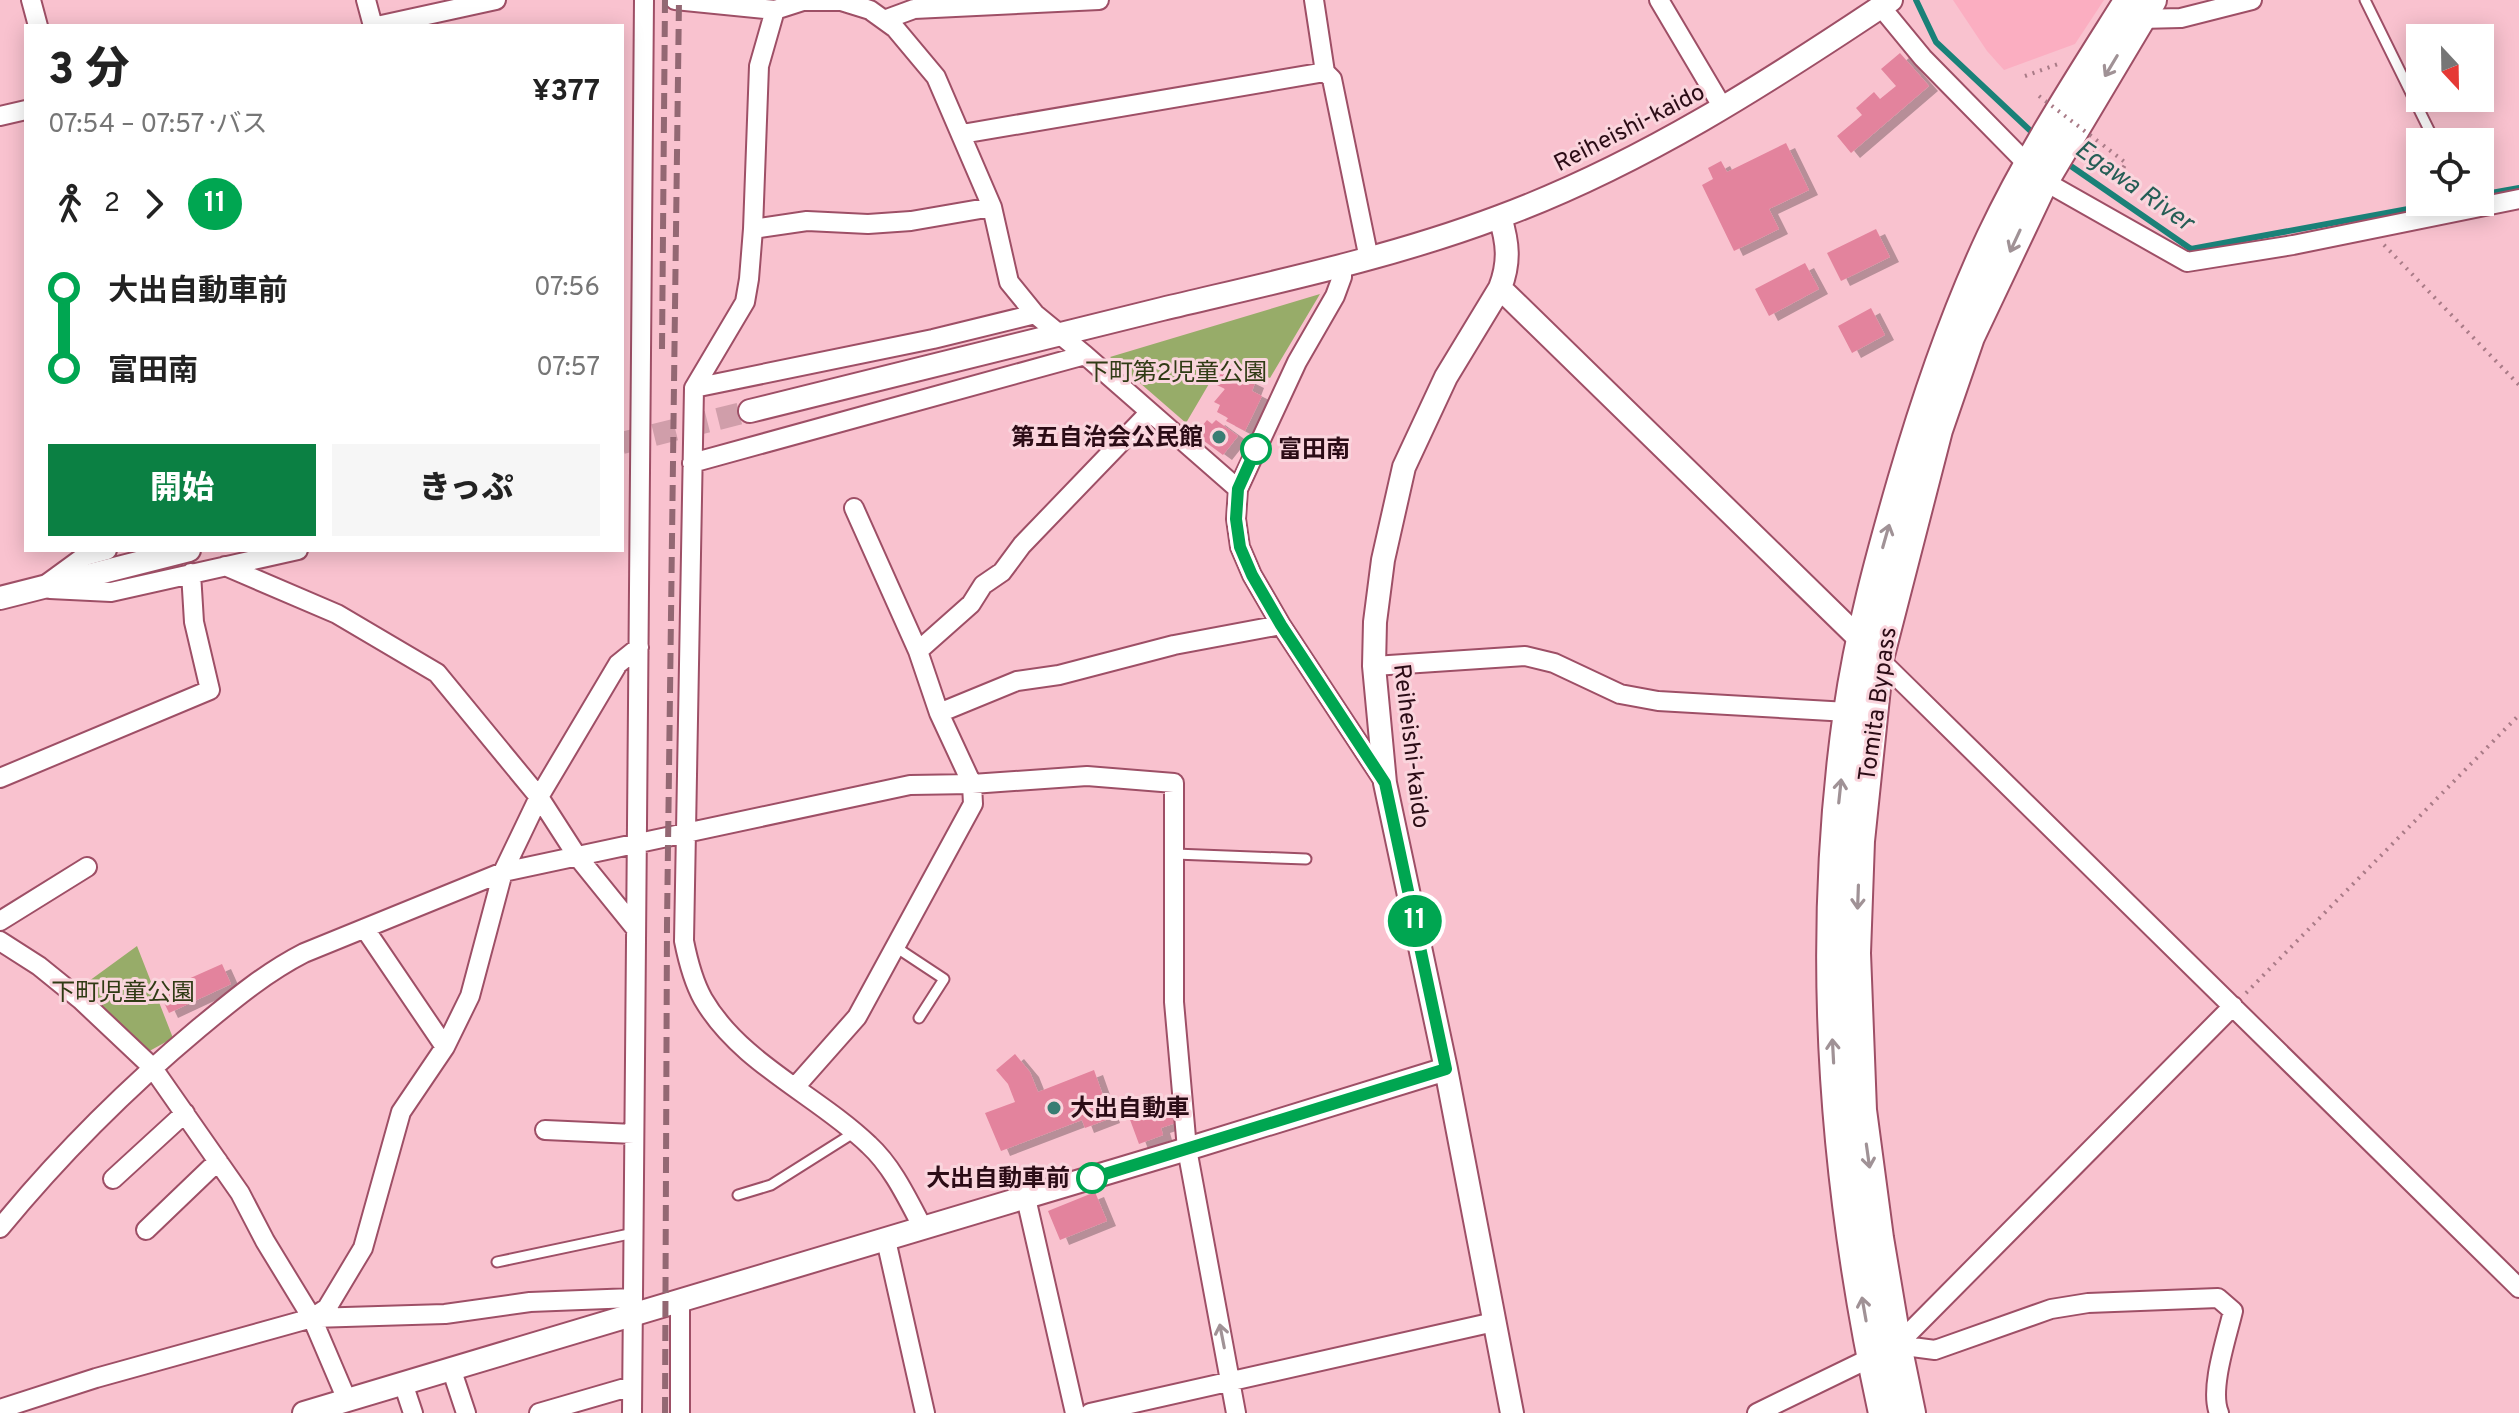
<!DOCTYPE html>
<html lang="ja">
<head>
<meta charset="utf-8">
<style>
  body { margin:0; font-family:Overpass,"Noto Sans JP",sans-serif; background:#f6f6f6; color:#222; height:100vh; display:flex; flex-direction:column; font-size:30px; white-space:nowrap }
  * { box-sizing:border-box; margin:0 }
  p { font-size:26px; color:#767676 }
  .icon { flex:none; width:44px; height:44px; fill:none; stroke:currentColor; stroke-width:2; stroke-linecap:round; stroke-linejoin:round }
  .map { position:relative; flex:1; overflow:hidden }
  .drawer { position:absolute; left:24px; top:24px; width:600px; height:528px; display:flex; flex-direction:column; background:#fff; border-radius:0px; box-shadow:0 4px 20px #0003 }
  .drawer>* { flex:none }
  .badge { padding:0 16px; border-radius:26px; font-size:28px; line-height:52px }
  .needle { width:52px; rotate:158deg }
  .tools { position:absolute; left:2406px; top:24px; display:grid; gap:16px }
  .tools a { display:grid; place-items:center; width:88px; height:88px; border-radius:0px; background:#fff; box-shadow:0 4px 20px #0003; font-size:40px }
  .map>.badge { position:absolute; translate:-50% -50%; box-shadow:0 0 0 4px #fff }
  .legs { display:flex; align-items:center; gap:12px; height:88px; padding:0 24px; font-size:26px }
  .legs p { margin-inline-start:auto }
  .overview { display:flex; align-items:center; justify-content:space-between; height:136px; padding:0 24px }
  h1 { font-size:44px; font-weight:800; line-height:60px }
  .button { display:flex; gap:16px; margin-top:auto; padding:16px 24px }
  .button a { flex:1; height:92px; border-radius:0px; background:#0b8043; color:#fff; font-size:32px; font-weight:800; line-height:92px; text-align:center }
  .button a+a { background:#f6f6f6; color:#222 }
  ul { padding:0 24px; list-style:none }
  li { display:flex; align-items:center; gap:28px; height:80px; font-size:30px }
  li i { display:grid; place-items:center; width:12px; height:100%; margin:0 10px; background:currentColor }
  li i::after { content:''; width:20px; height:20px; margin:-10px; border:6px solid; border-radius:50%; background:#fff }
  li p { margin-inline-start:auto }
  li:first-child i { background:linear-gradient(#0000 50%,currentColor 0) }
  li:last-child i { background:linear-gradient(currentColor 50%,#0000 0) }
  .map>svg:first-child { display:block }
  .built { fill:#fbaec1 }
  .green { fill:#97ac69 }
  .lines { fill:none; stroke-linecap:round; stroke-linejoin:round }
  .stream { stroke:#1a8178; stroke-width:6 }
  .building { fill:#e3839d; filter:url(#shadow) }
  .tertiary-tunnel { stroke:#d09eaa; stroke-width:22; stroke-dasharray:22 11; stroke-linecap:butt }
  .service-casing { stroke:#9e4f66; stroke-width:13 }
  .minor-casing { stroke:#9e4f66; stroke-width:22 }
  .tertiary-casing { stroke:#9e4f66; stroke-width:26 }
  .primary-casing { stroke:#9e4f66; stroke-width:32 }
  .path { stroke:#a97b87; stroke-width:4; stroke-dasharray:2 6; stroke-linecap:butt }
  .service { stroke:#fff; stroke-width:9 }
  .minor { stroke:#fff; stroke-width:18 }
  .tertiary { stroke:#fff; stroke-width:22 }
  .primary { stroke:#fff; stroke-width:28 }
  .rail { stroke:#936873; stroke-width:6; stroke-dasharray:16 8; stroke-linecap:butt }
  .path-bridge { stroke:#a97b87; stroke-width:4; stroke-dasharray:2 6; stroke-linecap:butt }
  .oneway { stroke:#a09296 }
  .line-1-casing { stroke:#fff; stroke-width:18 }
  .line-1 { stroke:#00a651; stroke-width:12 }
  .poi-dot { fill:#387d73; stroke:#fad5dd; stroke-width:3 }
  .stop-1-dot { fill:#fff; stroke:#00a651; stroke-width:4 }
  .labels { text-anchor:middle; stroke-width:6; stroke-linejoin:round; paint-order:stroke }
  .street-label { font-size:24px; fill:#2b0c16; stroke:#fad5dd }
  .park-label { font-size:24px; fill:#303b15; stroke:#fad5dd }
  .poi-label { font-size:24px; font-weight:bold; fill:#2b0c16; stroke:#fad5dd; text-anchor:end }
  .stop-label { font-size:24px; font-weight:bold; fill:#2b0c16; stroke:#fad5dd; text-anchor:start }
  .water-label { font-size:26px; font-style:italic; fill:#265e56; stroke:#fad5dd }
</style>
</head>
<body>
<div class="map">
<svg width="2519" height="1413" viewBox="0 0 2519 1413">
  <defs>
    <filter id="shadow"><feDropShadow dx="9" dy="5" stdDeviation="0" flood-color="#0004"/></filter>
  </defs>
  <rect width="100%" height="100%" fill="#f9c2cf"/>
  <path class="built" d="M1953 0H2104L2075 44 2004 70 1987 51Z"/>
  <path class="green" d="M1320 294 1270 378 1223 360 1186 423 1110 357Z
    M137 946 173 1038 144 1054 78 989Z"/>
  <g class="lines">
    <path class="stream" d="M1916 0 1936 42 2036 136
      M2065 162 2191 249 2446 202
      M2480 195 2519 188"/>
  </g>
  <path class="building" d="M1900 53 1929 86 1851 153 1837 136 1862 115 1856 108 1874 92 1880 99 1896 86 1881 69Z
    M1786 143 1809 190 1769 209 1779 229 1734 251 1702 185 1713 179 1708 168 1721 161 1727 172Z
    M1876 229 1890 257 1841 281 1827 253Z
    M1805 263 1819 289 1769 316 1755 289Z
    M1871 308 1885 335 1852 353 1838 326Z
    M1224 368 1255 383 1252 391 1262 396 1245 431 1226 421 1228 418 1217 412 1220 405 1214 402 1225 389 1215 384Z
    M1207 420 1212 424 1216 420 1238 436 1223 455 1200 438 1203 435 1198 431Z
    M222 964 231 984 169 1013 159 992Z
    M1015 1054 1030 1072 1038 1092 1094 1070 1111 1118 1085 1128 1082 1120 1001 1151 985 1113 1015 1102 1008 1084 996 1070Z
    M1168 1102 1176 1123 1161 1128 1163 1135 1139 1144 1129 1117Z
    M1095 1192 1107 1221 1060 1240 1048 1211Z"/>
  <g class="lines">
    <path class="tertiary-tunnel" d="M622 443 750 411"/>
    <defs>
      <path id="service" d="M2365 0 2435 142
        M1175 854 1306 859
        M894 946 944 979 919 1018
        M738 1195 771 1185 855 1132
        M497 1262 634 1233"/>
      <path id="minor" d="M31 0 38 26
        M366 0 373 26
        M675 0 775 10
        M1314 0 1325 72 1332 79 1369 259
        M1659 0 1723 108
        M1881 7 1923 58 2044 181 2187 262 2293 245 2519 199
        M2140 19 2181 18 2252 0
        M884 20 914 9 1099 0
        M377 26 496 0
        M0 116 26 110
        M962 134 1325 72
        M753 229 807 221 868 224 911 221 992 207
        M1342 266V277L1335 296 1297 362 1238 489 1236 519 1240 547 1252 575 1281 625 1385 783
        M694 388 933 339 1035 314
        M692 463 1085 355
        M854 508 918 651 939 713
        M225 566 337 614 437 673 539 797 577 856 636 929
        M48 583 85 556 107 550
        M50 589 111 592 298 550
        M918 651 971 604 983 585 1002 572 1022 545 1149 413
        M1879 659 2519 1288
        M1374 666 1525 656 1554 663 1620 694 1658 701 1848 712
        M0 778 210 690 194 622 191 573
        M0 921 87 867
        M365 929 445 1047
        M0 941 39 966 81 1000 152 1067 240 1193 265 1241 312 1318 347 1400
        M796 1086 857 1017 973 804 972 784 939 713 1017 681 1059 675 1174 645 1281 625
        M545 1130 634 1134
        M113 1179 185 1113
        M1026 1198 1075 1413
        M0 1228C60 1155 126 1089 199 1028 233 1000 265 973 304 953L503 872 910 785 972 784 1087 776 1174 783V1002L1187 1149 1236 1413
        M923 1228C908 1200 893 1167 869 1145 817 1095 740 1063 703 999 693 981 688 961 684 941L694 388 745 302 749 279 753 229 759 66 775 10 803 1H841L870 10 895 28 936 77 992 207 1009 282 1035 314 1085 355 1238 489
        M146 1230 218 1161
        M886 1240 925 1413
        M312 1318 327 1308 363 1248 401 1112 445 1047 470 996 503 872 539 797 618 664 639 647
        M1897 1345 1935 1350 2051 1309 2088 1303 2218 1298 2233 1311C2227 1337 2209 1389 2219 1413
        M451 1368 466 1413
        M403 1383 413 1413
        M0 1409 96 1378 312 1318 445 1314 530 1302 633 1298
        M539 1413 632 1386
        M632 1413 644 0
        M680 1413V1302
        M1090 1413 1494 1322
        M1757 1413 1897 1345 2233 1006"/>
      <path id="tertiary" d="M1500 217C1508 243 1510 262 1500 288L1446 377 1404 467 1383 560 1375 622 1374 666 1385 783 1446 1069 1512 1413
        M1500 288 1870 649
        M750 411C887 377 1024 342 1162 309 1275 282 1390 258 1499 217 1640 165 1767 83 1891 0
        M0 598 189 550
        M304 1413 1187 1149 1446 1069"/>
      <path id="primary" d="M1883 1413C1833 1184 1815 945 1848 712 1859 634 1880 557 1902 481 1926 398 1954 316 1991 237 2030 154 2080 78 2129 0
        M1911 1413 1897 1345 1879 1238 1862 1110 1856 953 1860 841 1879 659 1938 430 1970 337 2044 181 2152 0"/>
    </defs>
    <use href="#service" class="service-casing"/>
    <use href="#minor" class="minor-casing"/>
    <use href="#tertiary" class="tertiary-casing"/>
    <use href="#primary" class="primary-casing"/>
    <path class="path" d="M2025 76 2061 63
      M2094 150 2121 172 2126 163 2099 142
      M2384 245 2519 385
      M2246 993 2519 715"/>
    <use href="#service" class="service"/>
    <use href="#minor" class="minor"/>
    <use href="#tertiary" class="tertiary"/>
    <use href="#primary" class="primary"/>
    <path class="rail" d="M662 349 665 0
      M665 1413 667 924 679 0"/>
    <path class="path-bridge" d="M2039 96 2099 142"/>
  </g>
  <defs><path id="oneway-shaft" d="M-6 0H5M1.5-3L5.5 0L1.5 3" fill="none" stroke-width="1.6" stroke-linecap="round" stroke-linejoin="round" transform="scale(2)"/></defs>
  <g class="oneway">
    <use href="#oneway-shaft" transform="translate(2111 66) rotate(121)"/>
    <use href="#oneway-shaft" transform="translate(2015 241) rotate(115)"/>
    <use href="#oneway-shaft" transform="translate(1886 536) rotate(-74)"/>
    <use href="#oneway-shaft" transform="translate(1840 791) rotate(-84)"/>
    <use href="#oneway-shaft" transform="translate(1858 897) rotate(92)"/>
    <use href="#oneway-shaft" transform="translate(1833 1051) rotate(-93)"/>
    <use href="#oneway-shaft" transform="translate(1868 1156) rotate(82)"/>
    <use href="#oneway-shaft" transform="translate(1864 1309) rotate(-100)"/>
    <use href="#oneway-shaft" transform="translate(1222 1336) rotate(-101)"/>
  </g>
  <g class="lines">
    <defs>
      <path id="line-1" d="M1092 1178 1446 1069 1385 783 1281 625 1252 575 1240 547 1236 519 1238 489 1256 449"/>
    </defs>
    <use href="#line-1" class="line-1-casing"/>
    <use href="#line-1" class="line-1"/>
  </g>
  <g class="poi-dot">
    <circle cx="1219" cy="437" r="8"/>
    <circle cx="1054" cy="1108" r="8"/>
  </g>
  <g class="stop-1-dot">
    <circle cx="1256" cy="449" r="14"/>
    <circle cx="1092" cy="1178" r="14"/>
  </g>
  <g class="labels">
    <g class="street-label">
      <text transform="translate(1629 127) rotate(-27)" y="8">Reiheishi-kaido</text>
      <text transform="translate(1877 704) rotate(-82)" y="8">Tomita Bypass</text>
      <text transform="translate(1412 746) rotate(83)" y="8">Reiheishi-kaido</text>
    </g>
    <g class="park-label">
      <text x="1176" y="380">下町第2児童公園</text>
      <text x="123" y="1000">下町児童公園</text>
    </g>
    <g class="poi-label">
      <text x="1203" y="445">第五自治会公民館</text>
      <text x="1070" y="1116" text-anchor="start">大出自動車</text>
    </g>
    <g class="stop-label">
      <text x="1278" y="457">富田南</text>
      <text x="1070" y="1186" text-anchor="end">大出自動車前</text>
    </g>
    <g class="water-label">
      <text transform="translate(2135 185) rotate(35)" y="9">Egawa River</text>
    </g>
  </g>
</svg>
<div class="tools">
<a><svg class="needle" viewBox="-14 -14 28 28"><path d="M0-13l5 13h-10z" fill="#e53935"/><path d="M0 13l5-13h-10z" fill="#767676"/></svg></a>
<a><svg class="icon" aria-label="locate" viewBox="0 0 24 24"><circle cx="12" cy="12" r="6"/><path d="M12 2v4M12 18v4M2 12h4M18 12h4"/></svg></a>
</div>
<b class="badge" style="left:1415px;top:921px;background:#00a651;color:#fff">11</b>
<section class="drawer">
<div class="overview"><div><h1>3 分</h1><p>07:54 – 07:57 · バス</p></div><b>¥377</b></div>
<div class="legs"><svg class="icon" aria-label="walk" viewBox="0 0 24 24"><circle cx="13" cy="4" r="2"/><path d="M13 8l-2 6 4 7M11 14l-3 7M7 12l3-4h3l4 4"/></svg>2<svg class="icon" aria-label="forward" viewBox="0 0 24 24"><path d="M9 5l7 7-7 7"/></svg><b class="badge" style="background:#00a651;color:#fff">11</b></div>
<ul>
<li><i style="color:#00a651"></i><b>大出自動車前</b><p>07:56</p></li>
<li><i style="color:#00a651"></i><b>富田南</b><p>07:57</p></li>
</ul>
<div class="button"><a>開始</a><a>きっぷ</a></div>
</section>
</div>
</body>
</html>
